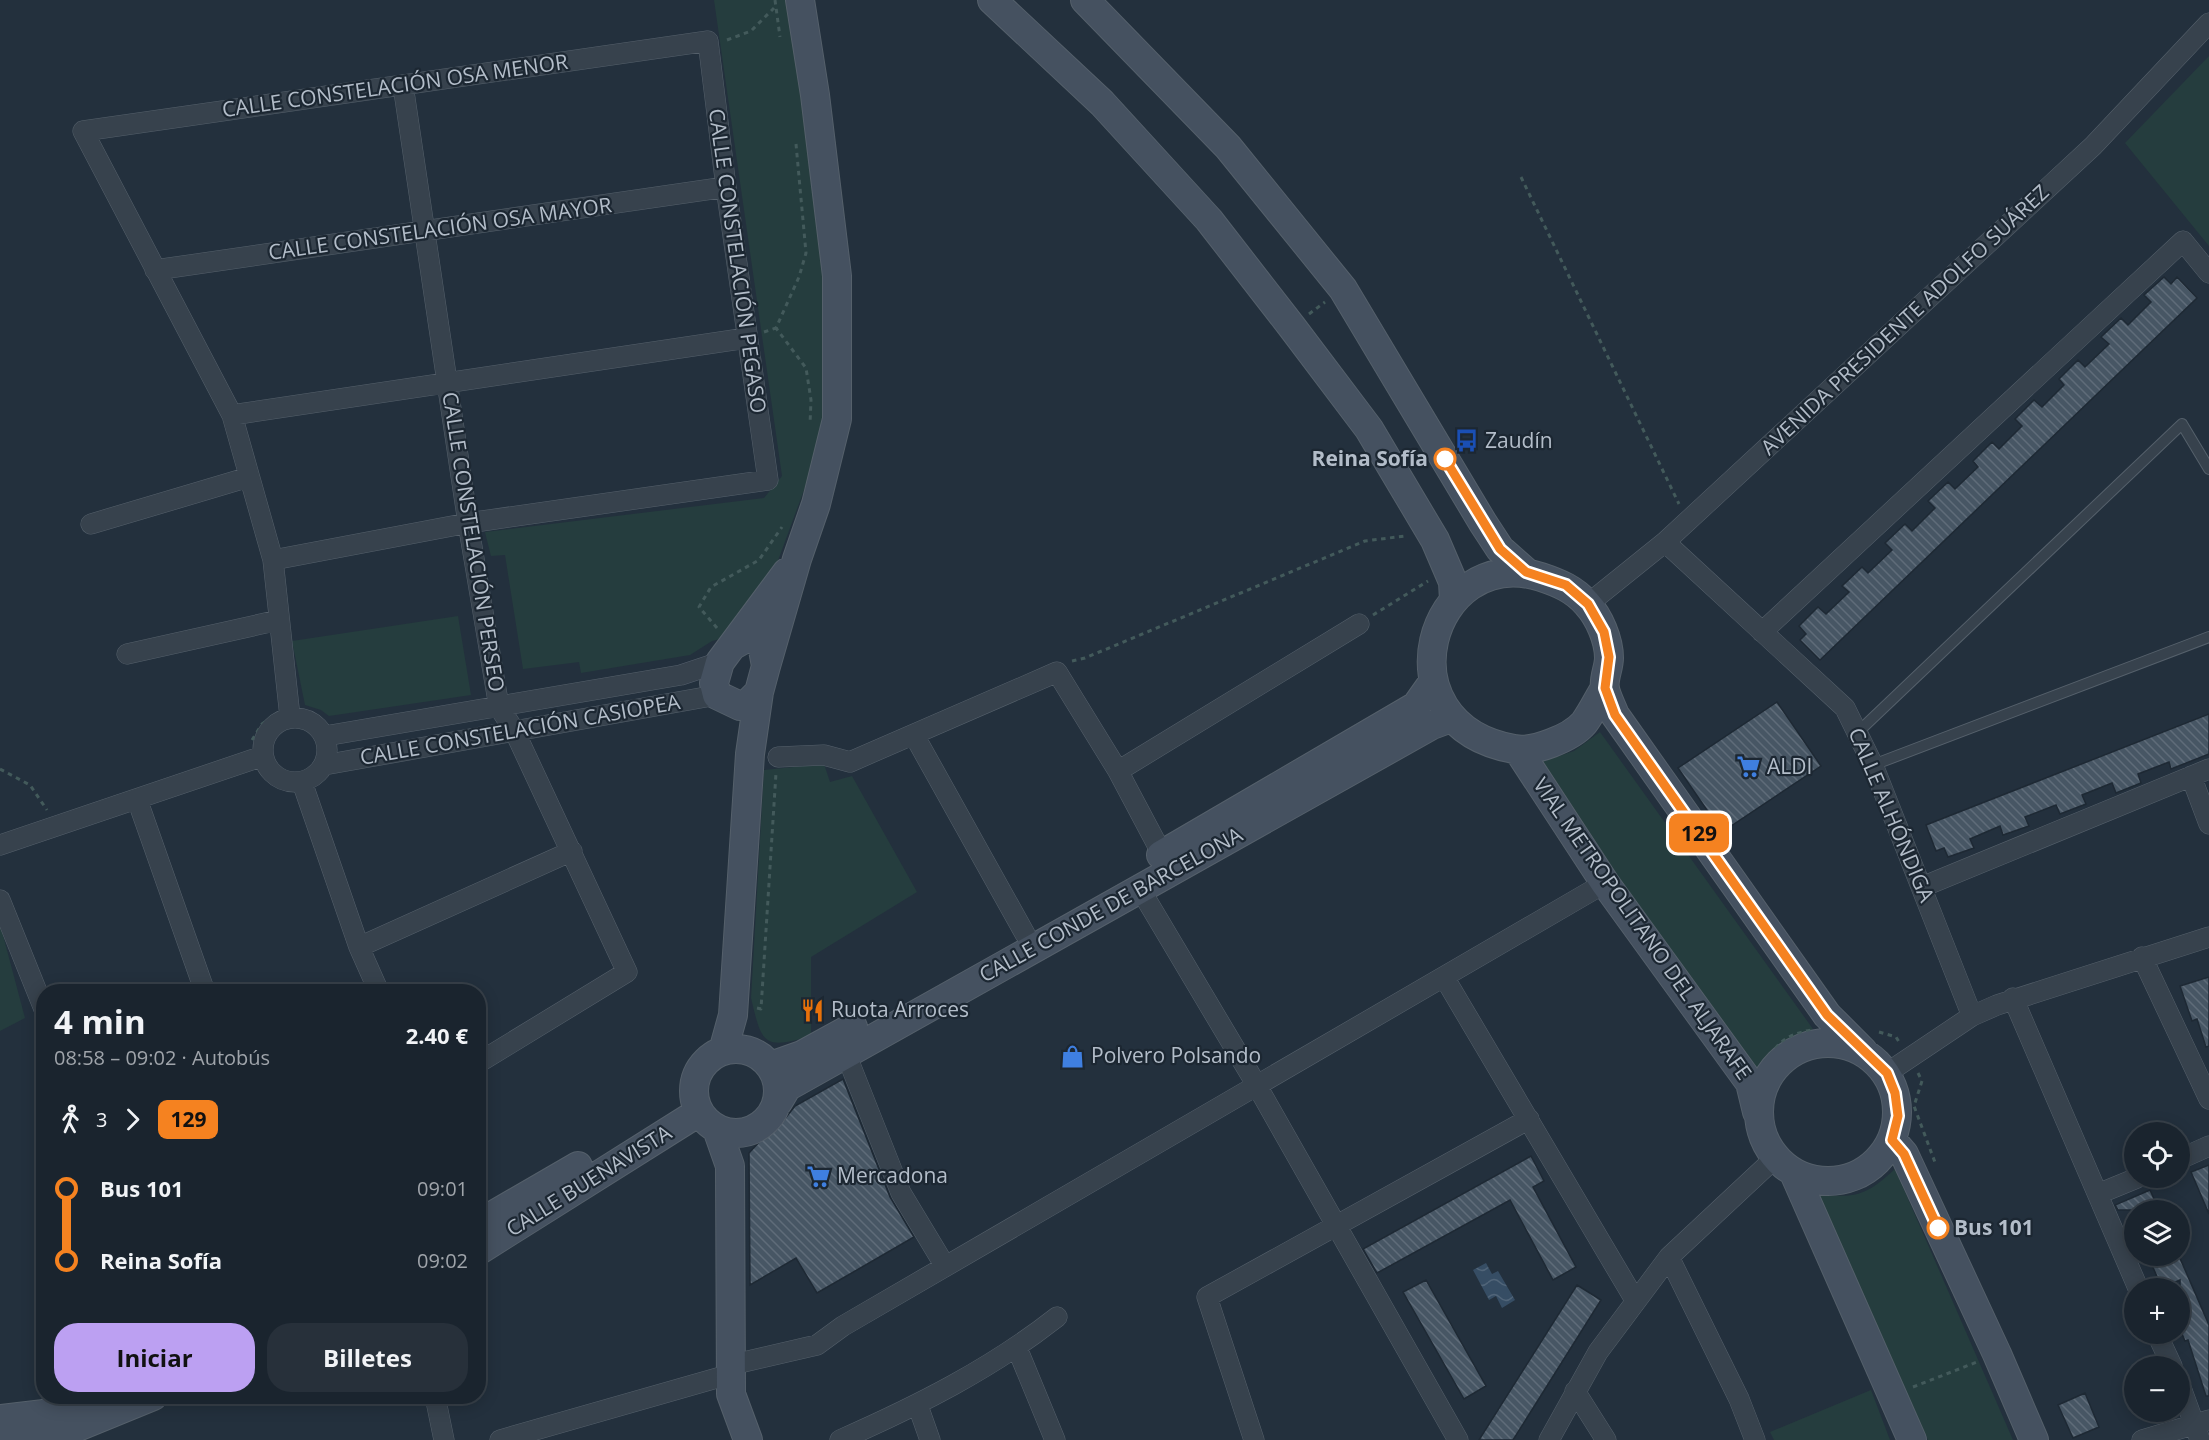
<!DOCTYPE html>
<html lang="es">
<head>
<meta charset="utf-8">
<style>
  body { margin:0; font-family:"Open Sans",sans-serif; background:#27303a; color:#f1f3f6; height:100vh; display:flex; flex-direction:column; font-size:22px; white-space:nowrap }
  * { box-sizing:border-box; margin:0 }
  p { font-size:20px; color:#9fa4aa }
  .icon { flex:none; width:33px; height:33px; fill:none; stroke:currentColor; stroke-width:2; stroke-linecap:round; stroke-linejoin:round }
  .map { position:relative; flex:1; overflow:hidden }
  .panel { position:absolute; left:36px; top:984px; width:450px; height:420px; display:flex; flex-direction:column; background:#1a242e; border-radius:24px; box-shadow:0 3px 15px #0003,0 0 0 2px #38414a }
  .panel>* { flex:none }
  .badge { padding:0 12px; border-radius:9px; font-size:21px; line-height:39px }
  .controls { position:absolute; left:2124px; top:1122px; display:grid; gap:12px }
  .controls a { display:grid; place-items:center; width:66px; height:66px; border-radius:50%; background:#1a242e; box-shadow:0 3px 15px #0003,0 0 0 2px #38414a; font-size:30px }
  .map>.badge { position:absolute; translate:-50% -50%; box-shadow:0 0 0 3px #fff }
  .legs { display:flex; align-items:center; gap:9px; height:66px; padding:0 18px; font-size:20px }
  .legs p { margin-inline-start:auto }
  .overview { display:flex; align-items:center; justify-content:space-between; height:102px; padding:0 18px }
  h1 { font-size:33px; font-weight:700; line-height:45px }
  .primary-button { display:flex; gap:12px; margin-top:auto; padding:12px 18px }
  .primary-button a { flex:1; height:69px; border-radius:24px; background:#bca0f2; color:#111; font-size:24px; font-weight:700; line-height:69px; text-align:center }
  .primary-button a+a { background:#27303a; color:#f1f3f6 }
  ul { padding:0 18px; list-style:none }
  li { display:flex; align-items:center; gap:21px; height:72px; font-size:22px }
  li i { display:grid; place-items:center; width:9px; height:100%; margin:0 8px; background:currentColor }
  li i::after { content:''; width:15px; height:15px; margin:-8px; border:4px solid; border-radius:50%; background:#1a242e }
  li p { margin-inline-start:auto }
  li:first-child i { background:linear-gradient(#0000 50%,currentColor 0) }
  li:last-child i { background:linear-gradient(currentColor 50%,#0000 0) }
  .map>svg:first-child { display:block }
  .green { fill:#253d3e }
  .water { fill:url(#water-waves) }
  .building { fill:url(#building-back-hatch); stroke:#1e2934; stroke-width:1.5 }
  .lines { fill:none; stroke-linecap:round; stroke-linejoin:round }
  .lane-casing { stroke:#55606b; stroke-width:12 }
  .street-casing { stroke:#55606b; stroke-width:21 }
  .secondary-casing { stroke:#55606b; stroke-width:30 }
  .path { stroke:#435a5b; stroke-width:3; stroke-dasharray:4.5 4.5; stroke-linecap:butt }
  .lane { stroke:#37424d; stroke-width:10 }
  .street { stroke:#37424d; stroke-width:20 }
  .secondary { stroke:#455160; stroke-width:28 }
  .line-1-casing { stroke:#fff; stroke-width:14 }
  .line-1 { stroke:#f58220; stroke-width:9 }
  .stop-1-dot { fill:#fff; stroke:#f58220; stroke-width:3 }
  .labels { text-anchor:middle; stroke-width:4.5; stroke-linejoin:round; paint-order:stroke }
  .street-label { font-size:21px; fill:#b3bdc9; stroke:#1c2732 }
  .poi-label { font-size:21px; fill:#b3bdc9; stroke:#1c2732; text-anchor:start }
  .stop-label { font-size:21px; font-weight:bold; fill:#b3bdc9; stroke:#1c2732; text-anchor:end }
</style>
</head>
<body>
<div class="map">
<svg width="2209" height="1440" viewBox="0 0 2209 1440">
  <defs>
    <pattern id="water-waves" width="16" height="10" patternUnits="userSpaceOnUse" patternTransform="scale(1.5)"><rect width="16" height="10" fill="#364d64"/><path d="M0 5q4-4 8 0t8 0" fill="none" stroke="#516579"/></pattern>
    <pattern id="building-back-hatch" width="6" height="6" patternUnits="userSpaceOnUse" patternTransform="scale(1.5)"><rect width="6" height="6" fill="#475664"/><path d="M-1 5l2 2M0 0l6 6M5-1l2 2" fill="none" stroke="#5f6c79"/></pattern>
  </defs>
  <rect width="100%" height="100%" fill="#23303d"/>
  <path class="green" d="M714 0H790L831 342 818 452 752 631 712 641 690 655 581 673 579 662 523 669 505 555 491 556 485 532 764 498 782 476Z
    M2209 56V246L2125 143Z
    M458 616 471 695 329 716 321 710 305 705 292 641Z
    M1600 732 1813 1029 1753 1071 1539 763 1574 751Z
    M824 764 830 782 852 776 917 892 811 957V1036C763 1050 762 1044 751 998L764 770Z
    M0 924 25 1018 0 1031Z
    M1895 1169 2013 1440H1928L1818 1194C1856 1199 1867 1195 1895 1169Z
    M1871 1390 1890 1440H1774L1770 1432Z"/>
  <path class="water" d="M1486 1263 1492 1274 1498 1271 1515 1300 1502 1308 1496 1296 1489 1300 1473 1270Z"/>
  <path class="building" d="M2164 277 2171 284 2177 277 2197 298 1820 660 1800 640 1806 634 1799 626 1818 607 1826 614 1849 592 1842 586 1862 567 1868 573 1892 550 1885 543 1905 524 1912 531 1935 508 1928 501 1948 482 1955 489 1978 467 1973 461 1992 442 1999 449 2022 426 2015 419 2034 400 2042 407 2064 385 2059 379 2078 360 2085 367 2109 344 2101 337 2121 318 2128 325 2151 302 2144 295Z
    M1777 702 1821 766 1722 832 1678 768Z
    M2209 714V754L2171 769 2169 762 2138 774 2141 783 2116 793 2112 783 2082 795 2086 804 2060 814 2056 805 2025 817 2029 826 2003 835 2000 826 1970 839 1974 848 1948 857 1944 848 1936 851 1926 825Z
    M2209 977V1046L2206 1047 2197 1019 2192 1021 2180 986Z
    M843 1079 890 1197 914 1237 817 1293 796 1258 750 1285 749 1153 762 1139 776 1130 795 1106Z
    M1531 1156 1544 1181 1533 1187 1576 1267 1553 1280 1510 1200 1377 1273 1363 1249Z
    M2209 1165V1214L2191 1172Z
    M2150 1190 2159 1210H2118L2115 1205Z
    M2148 1256H2179L2209 1325V1396H2206L2188 1340 2185 1341 2180 1329V1280L2162 1288Z
    M1426 1280 1486 1386 1464 1399 1403 1292Z
    M1577 1285 1601 1300 1513 1440H1479Z
    M2085 1393 2099 1427 2073 1438 2058 1405Z"/>
  <g class="lines">
    <defs>
      <path id="lane" d="M1857 733 2182 424 2209 469
        M1873 765 2209 637"/>
      <path id="street" d="M403 85 468 523 499 707 514 730 627 972 478 1063
        M155 270 726 187
        M232 415 747 338
        M91 524 249 477
        M1665 542 1845 708 1873 765 1972 1016
        M273 560 468 523 768 480 726 187 708 41 83 131 232 415 273 560 290 717
        M1588 604 1665 542 2093 146 2209 23
        M1762 632 2183 241 2209 273
        M127 654 279 620
        M263 750a32 32 0 1 1 64 0a32 32 0 1 1-64 0Z
        M914 735 1025 934
        M325 736 681 675 720 662
        M778 757 824 755 850 762 1057 672 1118 771 1162 854
        M324 765 717 695
        M1118 771 1359 624
        M2191 776 2209 824
        M302 782 359 947 379 992
        M137 799 205 992
        M0 845 263 756
        M1922 887 2209 769
        M1140 889 1256 1084 1458 1440
        M0 900 44 1009
        M359 947 572 851
        M2142 957 2209 1099
        M1444 977 1635 1300
        M2013 998 2138 1288
        M846 1054 901 1193 945 1266
        M1887 1073 1972 1016 1997 1005 2209 937
        M2180 1159 2209 1146
        M2098 1194 2137 1178
        M1669 1257 1739 1399 1755 1440
        M2157 1334 2172 1366
        M1017 1348 1055 1440
        M731 1365 817 1345 843 1326 1605 883
        M2180 1385 2200 1440
        M1575 1391 1606 1440
        M435 1396 444 1440
        M918 1406 930 1440
        M500 1440 731 1374
        M840 1440C917 1406 991 1369 1057 1317
        M1254 1440 1207 1297 1529 1119
        M1549 1440 1598 1352 1669 1257 1775 1158
        M2142 1440 2209 1420"/>
      <path id="secondary" d="M992 0 1102 103 1209 220 1292 327 1369 429 1435 540 1453 582 1454 600
        M1085 0 1228 147 1343 289 1483 523 1500 549 1526 572
        M766 666 797 559 816 504 837 419V276L815 95 800 0
        M1605 688C1598 699 1592 712 1584 723 1571 738 1533 753 1514 749 1376 724 1430 542 1541 577 1559 583 1574 589 1587 604 1599 617 1609 640 1609 658 1609 668 1603 679 1605 689 1607 698 1612 707 1615 715L1827 1015 1863 1051
        M759 692 748 703 740 706 717 695 714 683 720 662 787 572
        M1518 750 1605 883 1750 1083 1757 1112
        M1161 855 1416 706 1433 682
        M1759 1112a69 69 0 1 1 138 0a69 69 0 1 1-138 0Z
        M694 1091a42 42 0 1 1 84 0a42 42 0 1 1-84 0Z
        M723 1051 733 1015 750 754 759 692 766 666 762 644 748 637 732 646
        M771 1066 802 1055 853 1027
        M778 1102 787 1087 1432 725 1451 718
        M717 1129 730 1166 731 1394 748 1440
        M1892 1140 1904 1154 1997 1354 2034 1440
        M1794 1173 1912 1440
        M478 1224 578 1166
        M478 1251 699 1112
        M0 1419 44 1414 90 1396
        M12 1440 58 1435 153 1396"/>
    </defs>
    <use href="#lane" class="lane-casing"/>
    <use href="#street" class="street-casing"/>
    <use href="#secondary" class="secondary-casing"/>
    <path class="path" d="M775 0 780 37
      M727 40 751 31 774 8
      M796 144 806 253 799 277 776 328 806 368 811 400 810 424
      M1521 177 1679 504
      M1309 314 1325 302
      M764 332 776 328
      M1373 615 1428 581
      M717 628 699 607 711 587 759 560 782 527
      M1072 661 1085 658 1365 541 1405 536
      M307 712 320 718
      M252 740 262 724 273 716
      M0 769 30 785 47 810
      M757 1008 761 1009 776 773
      M1879 1032 1896 1037 1899 1042
      M1765 1063C1779 1041 1786 1035 1811 1030
      M1918 1073 1922 1081 1914 1106 1936 1165
      M1913 1387 1977 1362"/>
    <use href="#lane" class="lane"/>
    <use href="#street" class="street"/>
    <use href="#secondary" class="secondary"/>
  </g>
  <g class="lines">
    <defs>
      <path id="line-1" d="M1445 459 1500 549 1526 572 1566 585 1588 604 1604 632 1609 657 1605 688 1615 715 1827 1015 1887 1073 1895 1093 1898 1116 1892 1140 1904 1154 1938 1228"/>
    </defs>
    <use href="#line-1" class="line-1-casing"/>
    <use href="#line-1" class="line-1"/>
  </g>
  <defs>
    <symbol id="bus-bare" viewBox="-9 -9 18 18"><path d="M-5-6H5V4H4V6H2V4H-2V6H-4V4H-5ZM-3.5-4V0h7V-4ZM-3.5 1.2v1.5H-2V1.2ZM2 1.2v1.5H3.5V1.2Z" fill="#1a4fb4" stroke="#1c2732" stroke-width="2.5" paint-order="stroke"/></symbol>
    <symbol id="supermarket-bare" viewBox="-9 -9 18 18"><path d="M-6-5.5h2.5l.6 2H6L4.5 2H-2.5L-4.4-4H-6ZM-1.5 3.2a1.3 1.3 0 1 0 .1 0ZM3 3.2a1.3 1.3 0 1 0 .1 0Z" fill="#3f7fe0" stroke="#1c2732" stroke-width="2.5" paint-order="stroke"/></symbol>
    <symbol id="restaurant-bare" viewBox="-9 -9 18 18"><path d="M-5-6h1v4h1v-4h1v4h1v-4h1v5L-1.5 .5V6h-2V.5L-5-1ZM5-6V6H3V1.5H1.5Q1.5-4 5-6Z" fill="#e8710a" stroke="#1c2732" stroke-width="2.5" paint-order="stroke"/></symbol>
    <symbol id="shop-bare" viewBox="-9 -9 18 18"><path d="M-5-2.5h2.3a2.7 3.5 0 0 1 5.4 0H5L5.5 6h-11ZM-1.5-2.5h3a1.5 2.3 0 0 0-3 0Z" fill="#3f7fe0" stroke="#1c2732" stroke-width="2.5" paint-order="stroke"/></symbol>
  </defs>
  <g fill-rule="evenodd">
    <use href="#bus-bare" x="1450" y="424" width="33" height="33"/>
    <use href="#supermarket-bare" x="1732" y="750" width="33" height="33"/>
    <use href="#restaurant-bare" x="796" y="994" width="33" height="33"/>
    <use href="#shop-bare" x="1056" y="1040" width="33" height="33"/>
    <use href="#supermarket-bare" x="802" y="1160" width="33" height="33"/>
  </g>
  <g class="stop-1-dot">
    <circle cx="1445" cy="459" r="10"/>
    <circle cx="1938" cy="1228" r="10"/>
  </g>
  <g class="labels">
    <g class="street-label">
      <text transform="translate(395 86) rotate(-8)" y="7">CALLE CONSTELACIÓN OSA MENOR</text>
      <text transform="translate(440 229) rotate(-8)" y="7">CALLE CONSTELACIÓN OSA MAYOR</text>
      <text transform="translate(737 261) rotate(82)" y="7">CALLE CONSTELACIÓN PEGASO</text>
      <text transform="translate(1905 320) rotate(-43)" y="7">AVENIDA PRESIDENTE ADOLFO SUÁREZ</text>
      <text transform="translate(473 542) rotate(81)" y="7">CALLE CONSTELACIÓN PERSEO</text>
      <text transform="translate(520 730) rotate(-10)" y="7">CALLE CONSTELACIÓN CASIOPEA</text>
      <text transform="translate(1891 815) rotate(67)" y="7">CALLE ALHÓNDIGA</text>
      <text transform="translate(1111 905) rotate(-29)" y="7">CALLE CONDE DE BARCELONA</text>
      <text transform="translate(1642 929) rotate(55)" y="7">VIAL METROPOLITANO DEL ALJARAFE</text>
      <text transform="translate(589 1181) rotate(-32)" y="7">CALLE BUENAVISTA</text>
    </g>
    <g class="poi-label">
      <text x="1485" y="448">Zaudín</text>
      <text x="1767" y="774">ALDI</text>
      <text x="831" y="1017">Ruota Arroces</text>
      <text x="1091" y="1063">Polvero Polsando</text>
      <text x="837" y="1183">Mercadona</text>
    </g>
    <g class="stop-label">
      <text x="1428" y="466">Reina Sofía</text>
      <text x="1954" y="1235" text-anchor="start">Bus 101</text>
    </g>
  </g>
</svg>
<div class="controls">
<a><svg class="icon" aria-label="locate" viewBox="0 0 24 24"><circle cx="12" cy="12" r="6"/><path d="M12 2v4M12 18v4M2 12h4M18 12h4"/></svg></a>
<a><svg class="icon" aria-label="layers" viewBox="0 0 24 24"><path d="M12 4l9 5-9 5-9-5zM3 14l9 5 9-5"/></svg></a>
<a>+</a>
<a>−</a>
</div>
<b class="badge" style="left:1699px;top:833px;background:#f58220;color:#111">129</b>
<section class="panel">
<div class="overview"><div><h1>4 min</h1><p>08:58 – 09:02 · Autobús</p></div><b>2.40 €</b></div>
<div class="legs"><svg class="icon" aria-label="walk" viewBox="0 0 24 24"><circle cx="13" cy="4" r="2"/><path d="M13 8l-2 6 4 7M11 14l-3 7M7 12l3-4h3l4 4"/></svg>3<svg class="icon" aria-label="forward" viewBox="0 0 24 24"><path d="M9 5l7 7-7 7"/></svg><b class="badge" style="background:#f58220;color:#111">129</b></div>
<ul>
<li><i style="color:#f58220"></i><b>Bus 101</b><p>09:01</p></li>
<li><i style="color:#f58220"></i><b>Reina Sofía</b><p>09:02</p></li>
</ul>
<div class="primary-button"><a>Iniciar</a><a>Billetes</a></div>
</section>
</div>
</body>
</html>
